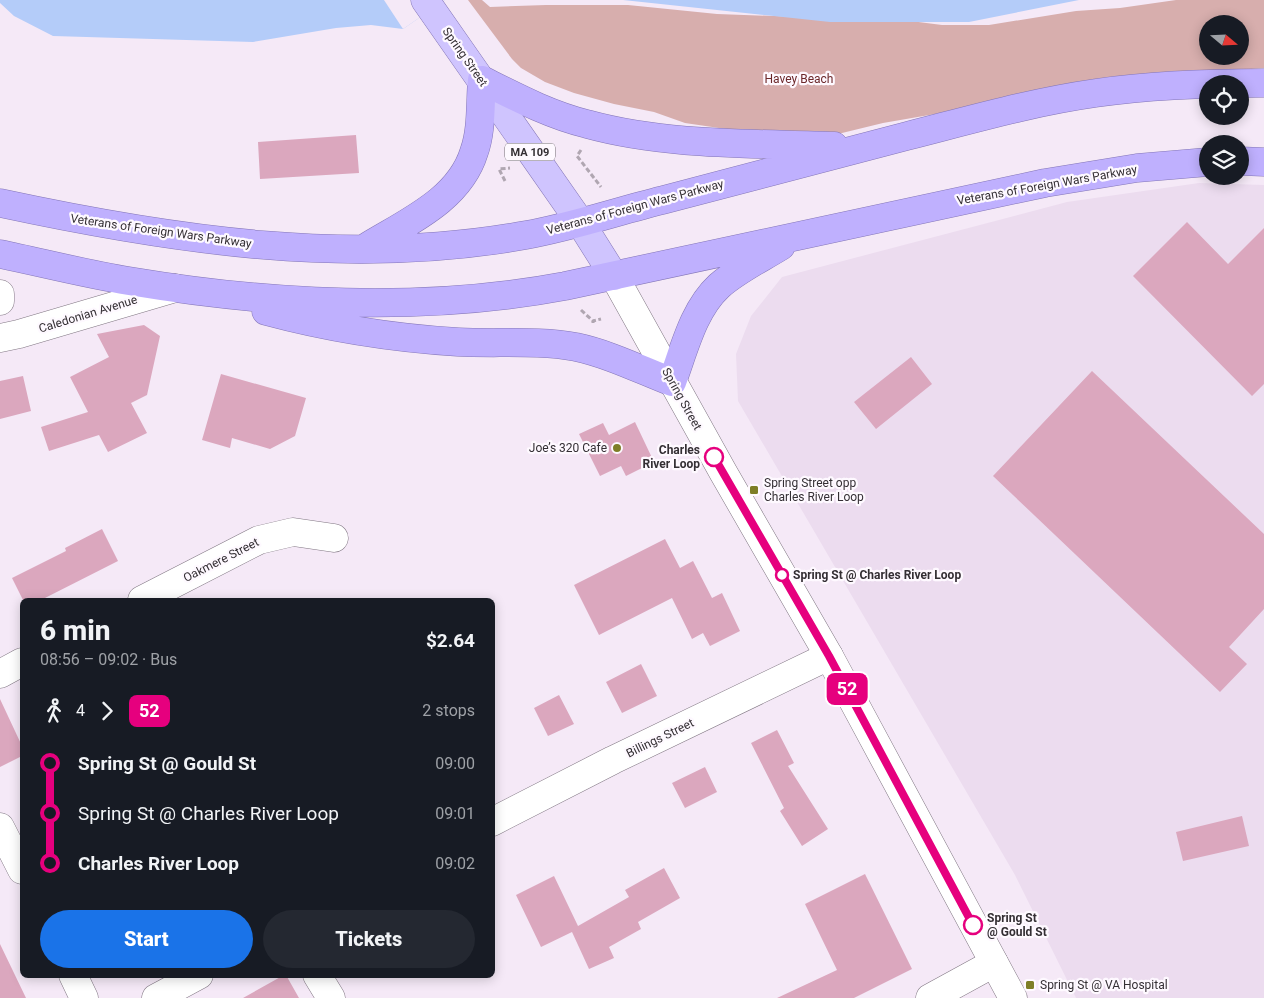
<!DOCTYPE html>
<html lang="en">
<head>
<meta charset="utf-8">
<style>
  body { margin:0; font-family:Roboto,sans-serif; background:#242831; color:#f1f3f6; height:100vh; display:flex; flex-direction:column; font-size:19px; white-space:nowrap }
  * { box-sizing:border-box; margin:0 }
  p { font-size:16px; color:#9ea1a6 }
  .icon { flex:none; width:28px; height:28px; fill:none; stroke:currentColor; stroke-width:2; stroke-linecap:round; stroke-linejoin:round }
  .map { position:relative; flex:1; overflow:hidden }
  .panel { position:absolute; left:20px; top:598px; width:475px; height:380px; display:flex; flex-direction:column; background:#171b24; border-radius:8px; box-shadow:0 2px 12px #0003 }
  .panel>* { flex:none }
  .badge { padding:0 10px; border-radius:8px; font-size:18px; line-height:32px }
  .needle { width:32px; rotate:109deg }
  .tools { position:absolute; left:1199px; top:15px; display:grid; gap:10px }
  .tools a { display:grid; place-items:center; width:50px; height:50px; border-radius:50%; background:#171b24; box-shadow:0 2px 12px #0003; font-size:25px }
  .map>.badge { position:absolute; translate:-50% -50%; box-shadow:0 0 0 2px #fff }
  .legs { display:flex; align-items:center; gap:8px; height:55px; padding:0 20px; font-size:16px }
  .legs p { margin-inline-start:auto }
  .head { display:flex; align-items:center; justify-content:space-between; height:85px; padding:0 20px }
  h1 { font-size:28px; font-weight:800; line-height:38px }
  .button { display:flex; gap:10px; margin-top:auto; padding:10px 20px }
  .button a { flex:1; height:58px; border-radius:30px; background:#1a73e8; color:#fff; font-size:20px; font-weight:800; line-height:58px; text-align:center }
  .button a+a { background:#242831; color:#f1f3f6 }
  ul { padding:0 20px; list-style:none }
  li { display:flex; align-items:center; gap:18px; height:50px; font-size:19px }
  li i { display:grid; place-items:center; width:8px; height:100%; margin:0 6px; background:currentColor }
  li i::after { content:''; width:12px; height:12px; margin:-6px; border:4px solid; border-radius:50%; background:#171b24 }
  li p { margin-inline-start:auto }
  li:first-child i { background:linear-gradient(#0000 50%,currentColor 0) }
  li:last-child i { background:linear-gradient(currentColor 50%,#0000 0) }
  .map>svg:first-child { display:block }
  .built { fill:#ecdcef }
  .green { fill:#d7aead; fill-rule:evenodd }
  .water { fill:#b4ccf9 }
  .pier { fill:#f5e9f7 }
  .building { fill:#dba7be }
  .lines { fill:none; stroke-linecap:round; stroke-linejoin:round }
  .minor-casing { stroke:#817783; stroke-width:29 }
  .secondary-casing { stroke:#817783; stroke-width:29 }
  .primary-casing { stroke:#8476b7; stroke-width:29 }
  .trunk-casing { stroke:#8476b7; stroke-width:29 }
  .path { stroke:#b0a6b1; stroke-width:3; stroke-dasharray:5 2.5; stroke-linecap:butt }
  .minor { stroke:#fff; stroke-width:28 }
  .secondary { stroke:#fff; stroke-width:28 }
  .primary { stroke:#cfc4fe; stroke-width:28 }
  .trunk { stroke:#bfb0fe; stroke-width:28 }
  .line-1-casing { stroke:#fff; stroke-width:11 }
  .line-1 { stroke:#e6007e; stroke-width:8 }
  .poi-dot { fill:#7e7e27; stroke:#fef9ff; stroke-width:2 }
  .stop-1-dot { fill:#fff; stroke:#e6007e; stroke-width:2.5 }
  .labels { text-anchor:middle; stroke-width:4.5; stroke-linejoin:round; paint-order:stroke }
  .shield { fill:#fef9ff; stroke:#716c71; stroke-width:1 }
  .shield-label { font-size:11px; font-weight:bold; fill:#342f34 }
  .street-label { font-size:12px; fill:#342f34; stroke:#fef9ff }
  .park-label { font-size:12px; fill:#6c282a; stroke:#fef9ff }
  .poi-label { font-size:12px; fill:#342f34; stroke:#fef9ff; text-anchor:start }
  .stop-label { font-size:12px; font-weight:bold; fill:#342f34; stroke:#fef9ff; text-anchor:start }
</style>
</head>
<body>
<div class="map">
<svg width="1264" height="998" viewBox="0 0 1264 998">
  <rect width="100%" height="100%" fill="#f5e9f7"/>
  <path class="built" d="M1199 183 1264 185V998H1076L1015 875 738 401 736 354 751 316 782 277 1067 202Z"/>
  <path class="green" d="M468 0H482L490 7 546 5H628L717 14 801 17H879L942 25H989L1076 11 1120 8 1176 0H1264V68L1201 73 935 114 883 123 801 143 726 129 685 123 654 112 614 104 574 93 545 82 521 68 512 59ZM1208 24H1240V56H1208Z"/>
  <path class="water" d="M0 0H445L403 29 371 25 336 28 253 42 53 36 14 16 0 3Z
    M623 0H1079L969 22H830Z"/>
  <path class="pier" d="M384 0H445L403 29Z"/>
  <path class="building" d="M356 135 359 173 260 179 258 142Z
    M1187 222 1228 264 1264 228V384L1252 396 1133 276Z
    M144 325 160 336 147 395 131 403 147 433 108 452 99 435 49 451 41 427 88 412 70 377 109 357 97 334Z
    M911 357 932 384 876 429 854 402Z
    M1092 371 1264 534V609L1229 647 1247 664 1220 692 993 476Z
    M221 374 306 398 295 436 270 449 232 438 230 448 202 440Z
    M23 376 31 411 0 419V381Z
    M635 422 654 462 626 476 621 466 600 476 579 434 603 423 609 435Z
    M102 529 118 561 41 600H23L12 578 66 551 65 548Z
    M665 539 680 568 693 561 712 598 722 593 740 631 710 646 703 633 692 639 672 598 599 635 574 585Z
    M641 664 657 696 622 713 606 682Z
    M559 695 574 724 548 736 534 708Z
    M0 699 22 746V756L0 767Z
    M777 730 794 763 788 766 828 829 802 846 780 811 784 808 751 743Z
    M705 767 717 792 685 808 672 783Z
    M1242 816 1249 846 1183 861 1176 832Z
    M664 868 680 898 638 922 641 929 609 947 614 958 589 969 572 932 541 947 516 895 554 876 578 926 629 897 625 890Z
    M865 874 912 969 854 998H777L837 970 805 904Z
    M0 944 26 998H0Z
    M284 975H286L299 998H243Z"/>
  <g class="lines">
    <defs>
      <path id="minor" d="M0 294V301
        M0 338 19 334 175 288
        M142 600 259 540 293 532 334 538
        M0 674 22 662
        M492 822 613 760 829 656
        M0 827 22 870
        M73 975 84 998
        M317 975 331 998
        M156 998 199 975
        M930 998 994 963"/>
      <path id="secondary" d="M614 276 723 472 829 656 1013 998"/>
      <path id="primary" d="M425 0 580 222 614 276"/>
      <path id="trunk" d="M1240 161 1264 162
        M0 203C172 240 351 267 526 235 572 227 618 211 663 200 745 178 826 157 907 136 970 120 1032 102 1096 93 1152 85 1208 83 1264 83
        M365 248C405 223 459 201 474 152 482 130 480 104 482 80 516 97 550 115 587 124 667 146 752 143 834 146
        M0 254C43 263 86 274 129 281 273 305 422 313 565 286L1045 183 1137 168 1208 162
        M266 311C329 328 393 338 458 342 496 344 538 340 576 347 609 354 641 370 672 382 684 350 693 310 719 286 737 270 760 259 781 246"/>
    </defs>
    <use href="#minor" class="minor-casing"/>
    <use href="#secondary" class="secondary-casing"/>
    <use href="#primary" class="primary-casing"/>
    <use href="#trunk" class="trunk-casing"/>
    <path class="path" d="M581 150 577 156 601 187
      M505 181 499 169 510 168
      M581 310 593 321
      M593 323V321L601 319"/>
    <use href="#minor" class="minor"/>
    <use href="#secondary" class="secondary"/>
    <use href="#primary" class="primary"/>
    <use href="#trunk" class="trunk"/>
  </g>
  <g class="lines">
    <defs>
      <path id="line-1" d="M714 457 829 656 973 925"/>
    </defs>
    <use href="#line-1" class="line-1-casing"/>
    <use href="#line-1" class="line-1"/>
  </g>
  <g class="poi-dot">
    <circle cx="617" cy="448" r="5"/>
    <rect x="749" y="485" width="10" height="10" rx="2.5"/>
    <rect x="1025" y="980" width="10" height="10" rx="2.5"/>
  </g>
  <g class="stop-1-dot">
    <circle cx="714" cy="457" r="9"/>
    <circle cx="782" cy="575" r="6"/>
    <circle cx="973" cy="925" r="9"/>
  </g>
  <g class="labels">
    <rect class="shield" x="505" y="143.5" width="50" height="17" rx="4"/>
    <g class="shield-label">
      <text x="530" y="156">MA 109</text>
    </g>
    <g class="street-label">
      <text transform="translate(465 57) rotate(55)" y="4">Spring Street</text>
      <text transform="translate(1047 185) rotate(-10)" y="4">Veterans of Foreign Wars Parkway</text>
      <text transform="translate(635 207) rotate(-15)" y="4">Veterans of Foreign Wars Parkway</text>
      <text transform="translate(161 231) rotate(8)" y="4">Veterans of Foreign Wars Parkway</text>
      <text transform="translate(88 314) rotate(-17)" y="4">Caledonian Avenue</text>
      <text transform="translate(682 399) rotate(61)" y="4">Spring Street</text>
      <text transform="translate(221 560) rotate(-27)" y="4">Oakmere Street</text>
      <text transform="translate(660 738) rotate(-26)" y="4">Billings Street</text>
    </g>
    <g class="park-label">
      <text x="799" y="83">Havey Beach</text>
    </g>
    <g class="poi-label">
      <text x="607" y="452" text-anchor="end">Joe’s 320 Cafe</text>
      <text x="764" y="487">Spring Street opp<tspan x="764" dy="14">Charles River Loop</tspan></text>
      <text x="1040" y="989">Spring St @ VA Hospital</text>
    </g>
    <g class="stop-label">
      <text x="700" y="454" text-anchor="end">Charles<tspan x="700" dy="14">River Loop</tspan></text>
      <text x="793" y="579">Spring St @ Charles River Loop</text>
      <text x="987" y="922">Spring St<tspan x="987" dy="14">@ Gould St</tspan></text>
    </g>
  </g>
</svg>
<div class="tools">
<a><svg class="needle" viewBox="-14 -14 28 28"><path d="M0-13l5 13h-10z" fill="#e53935"/><path d="M0 13l5-13h-10z" fill="#9ea1a6"/></svg></a>
<a><svg class="icon" aria-label="locate" viewBox="0 0 24 24"><circle cx="12" cy="12" r="6"/><path d="M12 2v4M12 18v4M2 12h4M18 12h4"/></svg></a>
<a><svg class="icon" aria-label="layers" viewBox="0 0 24 24"><path d="M12 4l9 5-9 5-9-5zM3 14l9 5 9-5"/></svg></a>
</div>
<b class="badge" style="left:847px;top:689px;background:#e6007e;color:#fff">52</b>
<section class="panel">
<div class="head"><div><h1>6 min</h1><p>08:56 – 09:02 · Bus</p></div><b>$2.64</b></div>
<div class="legs"><svg class="icon" aria-label="walk" viewBox="0 0 24 24"><circle cx="13" cy="4" r="2"/><path d="M13 8l-2 6 4 7M11 14l-3 7M7 12l3-4h3l4 4"/></svg>4<svg class="icon" aria-label="forward" viewBox="0 0 24 24"><path d="M9 5l7 7-7 7"/></svg><b class="badge" style="background:#e6007e;color:#fff">52</b><p>2 stops</p></div>
<ul>
<li><i style="color:#e6007e"></i><b>Spring St @ Gould St</b><p>09:00</p></li>
<li><i style="color:#e6007e"></i><span>Spring St @ Charles River Loop</span><p>09:01</p></li>
<li><i style="color:#e6007e"></i><b>Charles River Loop</b><p>09:02</p></li>
</ul>
<div class="button"><a>Start</a><a>Tickets</a></div>
</section>
</div>
</body>
</html>
